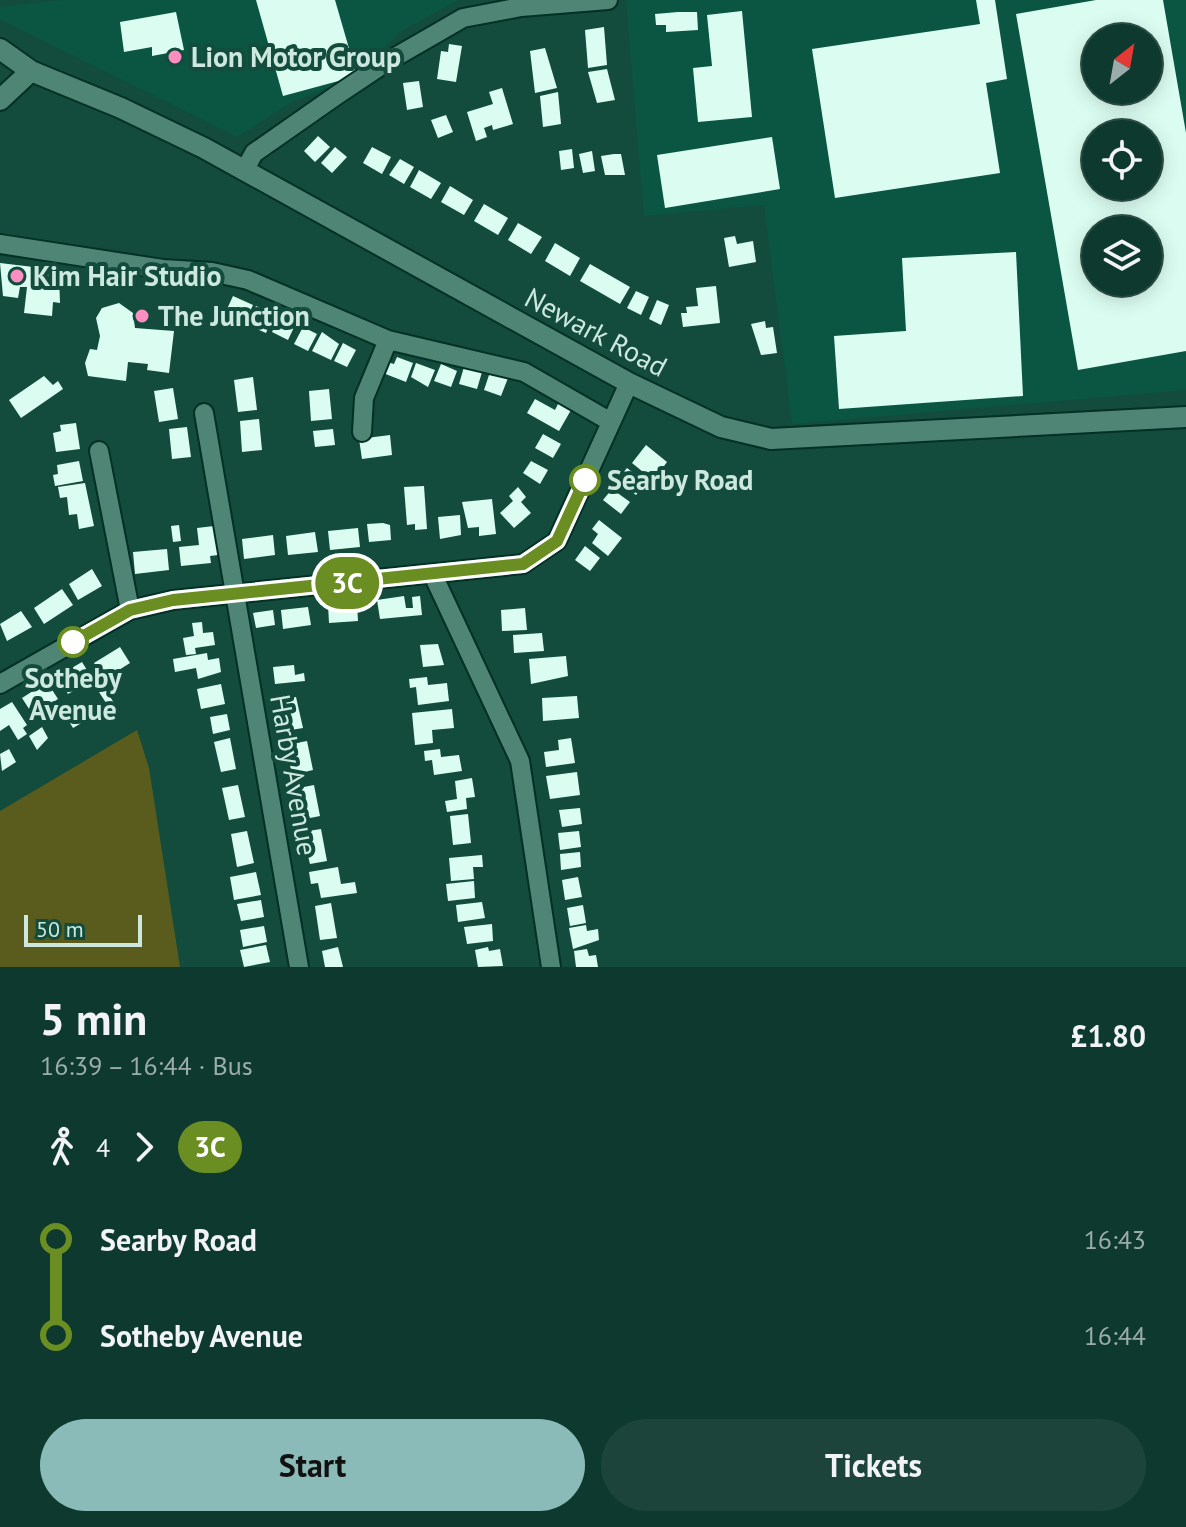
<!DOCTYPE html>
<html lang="en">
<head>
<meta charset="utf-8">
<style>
  body { margin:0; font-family:"PT Sans",sans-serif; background:#1c443a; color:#f1f3f6; height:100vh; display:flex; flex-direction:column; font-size:30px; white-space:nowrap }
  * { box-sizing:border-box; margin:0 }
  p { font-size:26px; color:#9bacaa }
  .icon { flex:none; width:44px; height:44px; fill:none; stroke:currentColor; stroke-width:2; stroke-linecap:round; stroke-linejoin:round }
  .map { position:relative; height:967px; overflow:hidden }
  .side { display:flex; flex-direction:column; background:#0e392e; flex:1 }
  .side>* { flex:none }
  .badge { padding:0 16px; border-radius:26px; font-size:28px; line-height:52px }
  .needle { width:52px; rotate:31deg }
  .fabs { position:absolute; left:1082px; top:24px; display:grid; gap:16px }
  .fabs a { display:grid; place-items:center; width:80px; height:80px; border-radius:50%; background:#0e392e; box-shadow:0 4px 20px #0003,0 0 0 2px #2e534a; font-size:40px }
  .scale { position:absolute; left:24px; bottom:20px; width:118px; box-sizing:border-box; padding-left:8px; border:4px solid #cde9df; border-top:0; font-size:22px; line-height:28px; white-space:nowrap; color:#cde9df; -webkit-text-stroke:6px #134c3d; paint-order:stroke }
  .map>.badge { position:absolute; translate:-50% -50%; box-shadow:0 0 0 4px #fff }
  .legs { display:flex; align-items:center; gap:12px; height:88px; padding:0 40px; font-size:26px }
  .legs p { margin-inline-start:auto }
  .summary { display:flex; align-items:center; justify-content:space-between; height:136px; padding:0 40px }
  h1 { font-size:44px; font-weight:800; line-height:60px }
  .button { display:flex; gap:16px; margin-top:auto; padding:16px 40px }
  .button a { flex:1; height:92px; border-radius:48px; background:#8bbbb9; color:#111; font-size:32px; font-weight:800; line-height:92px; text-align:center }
  .button a+a { background:#1c443a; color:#f1f3f6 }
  ul { padding:0 40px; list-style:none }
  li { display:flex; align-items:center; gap:28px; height:96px; font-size:30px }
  li i { display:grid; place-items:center; width:12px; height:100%; margin:0 10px; background:currentColor }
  li i::after { content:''; width:20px; height:20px; margin:-10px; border:6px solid; border-radius:50%; background:#0e392e }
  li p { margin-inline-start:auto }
  li:first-child i { background:linear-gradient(#0000 50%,currentColor 0) }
  li:last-child i { background:linear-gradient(currentColor 50%,#0000 0) }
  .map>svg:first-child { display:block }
  .built { fill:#0b5543; fill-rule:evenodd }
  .green { fill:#595c1d }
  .building { fill:#dbfdf1; fill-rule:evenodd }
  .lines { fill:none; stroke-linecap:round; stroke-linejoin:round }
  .street-casing { stroke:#033025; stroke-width:22 }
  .secondary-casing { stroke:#033025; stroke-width:24 }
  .street { stroke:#4f8574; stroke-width:18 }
  .secondary { stroke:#4f8574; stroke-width:20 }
  .line-1-casing { stroke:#fff; stroke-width:18 }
  .line-1 { stroke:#6b8e23; stroke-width:12 }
  .poi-dot { fill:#fc8fc2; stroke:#134c3d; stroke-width:3 }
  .stop-1-dot { fill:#fff; stroke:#6b8e23; stroke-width:4 }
  .labels { text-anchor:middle; stroke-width:8; stroke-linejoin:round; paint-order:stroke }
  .poi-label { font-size:28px; font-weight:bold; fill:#cde9df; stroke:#134c3d; text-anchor:start }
  .street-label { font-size:28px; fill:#cde9df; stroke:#134c3d }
  .stop-label { font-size:28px; font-weight:bold; fill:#cde9df; stroke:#134c3d; text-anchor:start }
</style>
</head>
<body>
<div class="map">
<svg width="1186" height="967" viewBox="0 0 1186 967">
  <rect width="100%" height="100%" fill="#134c3d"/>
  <path class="built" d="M62 0H458L400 32 357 76 292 102 237 137 0 19V7Z
    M626 0H1186V390L792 424 764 205 644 216ZM1096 38H1148V90H1096ZM1096 134H1148V186H1096ZM1096 230H1148V282H1096Z"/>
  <path class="green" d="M137 730 149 768 180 967H0V811Z"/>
  <path class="building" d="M256 0H335L357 76 283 96Z
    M976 0H995L1007 79 986 83 1000 173 835 198 812 49 980 24Z
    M1096 0H1163L1186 133V351L1078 370 1016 14ZM1096 38H1148V90H1096ZM1096 134H1148V186H1096ZM1096 230H1148V282H1096Z
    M742 11 752 117 698 122 693 68 712 66 707 15Z
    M176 12 184 50 152 56V47L124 52 120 22Z
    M678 12H697L698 30 666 32V25H656L655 14Z
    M604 27 607 65 588 68 585 30Z
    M449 44 462 46 456 82 437 79 441 51 448 52Z
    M545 48 557 88 535 93 530 51Z
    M607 69 615 100 597 103 588 72Z
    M419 81 423 107 407 110 403 83Z
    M502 88 513 124 493 130 492 125 484 128 487 137 476 141 467 112 493 104 489 92Z
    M558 92 561 124 543 127 540 96Z
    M446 115 453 132 438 138 431 120Z
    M318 136 330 147 315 162 304 151Z
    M772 137 780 189 665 208 657 155Z
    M335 147 347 157 332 173 321 163Z
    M372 147 391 157 382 174 363 163Z
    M572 149 574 168 561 170 559 151Z
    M592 151 595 171 583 173 579 154Z
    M614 154H621L625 175H605L601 156Z
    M400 159 414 167 404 184 389 175Z
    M419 170 441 183 431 199 410 187Z
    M450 186 473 200 464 215 441 202Z
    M484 204 508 218 498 235 474 221Z
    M518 223 542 237 531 254 508 240Z
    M735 236 737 244 753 241 756 262 729 267 724 238Z
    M555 243 580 258 570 276 545 261Z
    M1016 252 1023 396 839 409 834 336 906 331 902 258Z
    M0 263 50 269V273L59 275 60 303 53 302 52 316 24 313 27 287H20L18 298 3 296Z
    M590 264 630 287 620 304 580 281Z
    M716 286 720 323 683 327 681 313H687L686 307 698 306 696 288Z
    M636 291 649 297 641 315 627 308Z
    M233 296 253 305 244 324 232 318 230 323 222 320Z
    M657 300 669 305 661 325 649 319Z
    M119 303 133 313 135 328 174 331 169 373 147 370 148 364 128 362 126 381 88 376 85 363 90 349 97 350 100 336 96 318 102 308Z
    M256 306 274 314 266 333 248 325Z
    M280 316 296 323 288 340 272 332Z
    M765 321 766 328 773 327 777 353 761 355 751 324Z
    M303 327 317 334 308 351 294 344Z
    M322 332 339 344 331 360 312 351Z
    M343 343 356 350 347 367 334 361Z
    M397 357 413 363 406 382 383 373 387 362 394 364Z
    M416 363 435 370 428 387 411 377Z
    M441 364 457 371 451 387 434 381Z
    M464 367 482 372 477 389 459 384Z
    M490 372 508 378 501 396 484 390Z
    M44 376 53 385 58 381 63 389 21 418 9 400Z
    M253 377 257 410 238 412 234 380Z
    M173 388 178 419 159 422 154 391Z
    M329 389 332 419 311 421 309 391Z
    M535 399 555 410 559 402 571 410 559 431 527 413Z
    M259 419 262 450 242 452 240 421Z
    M76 423 80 449 56 452 53 433 61 431 60 425Z
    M187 427 191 457 172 459 169 429Z
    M333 429 335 445 315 447 313 431Z
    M543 434 561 444 553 458 535 448Z
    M390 435 392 455 362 459 359 439Z
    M646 445 667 462 656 477 650 472 648 476 632 463Z
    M79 461 83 481 55 486 53 475 58 474 57 465Z
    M531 461 548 470 540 484 523 473Z
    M627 468 646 483 636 495 617 480Z
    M85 483 94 526 79 529 77 514 69 515 67 497 60 498 58 487Z
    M424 486 427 529 415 530V524L407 525 404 487Z
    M518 487 526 497 521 502 531 513 514 528 500 513 513 501 509 496Z
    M612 489 630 502 621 514 603 500Z
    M492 499 496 534 479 536V527L468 528 462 502Z
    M460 515 461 535 440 539 438 517Z
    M599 520 622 538 608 556 592 543 598 534 592 529Z
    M383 523 390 525 391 540 369 542 367 524Z
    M179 525 181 541 173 542 171 526Z
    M214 526 218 555 210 556 211 563 181 566 179 547 199 545 197 528Z
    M358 528 360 547 330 550 328 531Z
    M315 532 318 552 288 555 286 536Z
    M273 535 275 555 244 559 242 539Z
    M585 546 600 558 590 571 575 560Z
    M167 549 169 570 135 574 133 552Z
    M92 569 102 586 78 600 69 584Z
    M62 589 73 605 44 624 34 608Z
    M404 596 406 608H413L412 597 420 596 422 615 380 619 377 600Z
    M357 603 358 621 329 623 328 605Z
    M308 607 311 625 283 629 281 610Z
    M525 608 527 630 502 631 501 610Z
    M273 610 275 625 256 628 253 613Z
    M21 611 32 627 7 641 0 624Z
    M202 622 203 633 213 632 215 645 195 648 196 654 186 655 183 638 194 636 192 623Z
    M542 633 544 651 514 653 513 635Z
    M438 644 444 665 423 667 420 645Z
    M120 647 130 663 114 673 120 683 110 689 94 663Z
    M207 653 208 660 219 658 221 672 198 679 196 668 175 672 173 659Z
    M566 656 568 676 531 684 529 659Z
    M82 662 93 680 68 694 58 676Z
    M294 665 295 675 304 673 305 681 275 684 273 667Z
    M427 677 428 685 447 683 449 701 418 705 416 687 410 688 409 679Z
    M47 682 58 699 33 715 22 698Z
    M221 684 225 704 201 709 197 689Z
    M105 689 116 706 110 709 99 692Z
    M577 696 579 718 543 721 542 698Z
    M296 697 303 728 285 731 279 700Z
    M12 702 27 725 23 728 27 734 18 740 9 725 0 731V709Z
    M78 709 85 721 73 728 67 718Z
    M452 709 454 728 432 730 433 743 415 745 412 713Z
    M227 714 230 730 213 734 210 717Z
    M42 727 48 738 37 750 29 736Z
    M230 738 236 769 221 772 214 742Z
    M571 738 575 763 546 767 544 752 559 750 558 740Z
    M307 741 313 770 292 775 286 745Z
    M9 749 16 762 2 771 0 754Z
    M440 749 441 757 459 755 462 771 434 775 432 760 425 761 424 751Z
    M577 772 580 795 550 799 546 776Z
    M472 778 475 797 466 798 467 809 447 812 445 801 457 799 455 781Z
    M238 785 245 817 229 820 222 788Z
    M314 785 320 816 300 820 294 789Z
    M580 808 582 824 562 827 559 810Z
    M468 814 471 843 453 845 450 816Z
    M321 829 327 861 310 864 302 832Z
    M247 831 254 863 237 867 231 834Z
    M579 831 581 847 560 850 558 833Z
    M580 852 581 867 561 870 560 854Z
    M482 855 483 867H473L474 879 451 881 449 858Z
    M338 867 341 884 355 882 357 893 321 898 318 883 311 884 309 872Z
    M256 872 261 895 234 900 230 877Z
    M578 877 582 897 565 900 562 880Z
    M474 881 475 898 448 901 446 884Z
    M261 900 264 917 241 921 237 904Z
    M482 902 485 918 458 922 456 905Z
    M331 903 337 938 320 940 315 906Z
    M583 905 586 923 570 926 567 908Z
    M492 924 493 941 467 944 464 927Z
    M586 925 587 931 598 929 599 940 573 949 569 928Z
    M264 926 267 942 243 947 240 930Z
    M266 945 270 962 244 967 240 950Z
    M338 947 343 967H325L322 951Z
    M488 947 489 951 500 949 503 966 478 967 475 950Z
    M587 949 589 956 596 955 598 967H576L574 951Z"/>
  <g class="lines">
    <defs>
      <path id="street" d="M244 171 254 153 337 95 385 63 463 18 521 7 608 0
        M0 244 163 269 212 272 248 280 388 340 524 372 611 422
        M204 413 299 967
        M362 432 364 398 388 340
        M99 451 130 610
        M433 575 520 761 551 967
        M0 684 130 610 173 600 523 564 557 541 629 383"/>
      <path id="secondary" d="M0 49 31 71 121 108 204 148 629 383 721 427 771 439 1186 417
        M0 100 31 71"/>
    </defs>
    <use href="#street" class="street-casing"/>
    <use href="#secondary" class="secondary-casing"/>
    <use href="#street" class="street"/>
    <use href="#secondary" class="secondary"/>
  </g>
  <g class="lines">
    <defs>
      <path id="line-1" d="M73 642 130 610 173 600 523 564 557 541 585 480"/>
    </defs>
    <use href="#line-1" class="line-1-casing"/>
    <use href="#line-1" class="line-1"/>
  </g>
  <g class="poi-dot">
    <circle cx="175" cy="57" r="8"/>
    <circle cx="17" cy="276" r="8"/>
    <circle cx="142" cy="316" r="8"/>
  </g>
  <g class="stop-1-dot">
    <circle cx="585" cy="480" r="14"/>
    <circle cx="73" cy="642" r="14"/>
  </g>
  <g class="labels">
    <g class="poi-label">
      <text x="191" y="67">Lion Motor Group</text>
      <text x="33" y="286">Kim Hair Studio</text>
      <text x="158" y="326">The Junction</text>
    </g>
    <g class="street-label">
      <text transform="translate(596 332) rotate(28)" y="10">Newark Road</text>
      <text transform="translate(294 775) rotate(80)" y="10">Harby Avenue</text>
    </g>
    <g class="stop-label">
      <text x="607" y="490">Searby Road</text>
      <text x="73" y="688" text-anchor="middle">Sotheby<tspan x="73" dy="32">Avenue</tspan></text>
    </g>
  </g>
</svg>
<div class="fabs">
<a><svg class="needle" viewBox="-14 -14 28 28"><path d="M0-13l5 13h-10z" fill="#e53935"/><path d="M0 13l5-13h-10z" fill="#9bacaa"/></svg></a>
<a><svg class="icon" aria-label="locate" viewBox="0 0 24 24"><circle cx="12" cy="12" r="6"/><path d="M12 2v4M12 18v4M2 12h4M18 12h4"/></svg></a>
<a><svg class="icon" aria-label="layers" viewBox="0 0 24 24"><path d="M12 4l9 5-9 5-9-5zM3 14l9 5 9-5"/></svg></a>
</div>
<div class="scale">50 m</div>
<b class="badge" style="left:347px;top:583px;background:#6b8e23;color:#fff">3C</b>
</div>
<section class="side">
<div class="summary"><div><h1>5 min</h1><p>16:39 – 16:44 · Bus</p></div><b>£1.80</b></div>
<div class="legs"><svg class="icon" aria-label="walk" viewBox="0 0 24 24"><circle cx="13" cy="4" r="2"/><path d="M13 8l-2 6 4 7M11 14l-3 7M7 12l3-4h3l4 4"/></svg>4<svg class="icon" aria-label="forward" viewBox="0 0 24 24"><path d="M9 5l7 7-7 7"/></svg><b class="badge" style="background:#6b8e23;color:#fff">3C</b></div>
<ul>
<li><i style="color:#6b8e23"></i><b>Searby Road</b><p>16:43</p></li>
<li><i style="color:#6b8e23"></i><b>Sotheby Avenue</b><p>16:44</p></li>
</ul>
<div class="button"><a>Start</a><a>Tickets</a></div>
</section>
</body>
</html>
